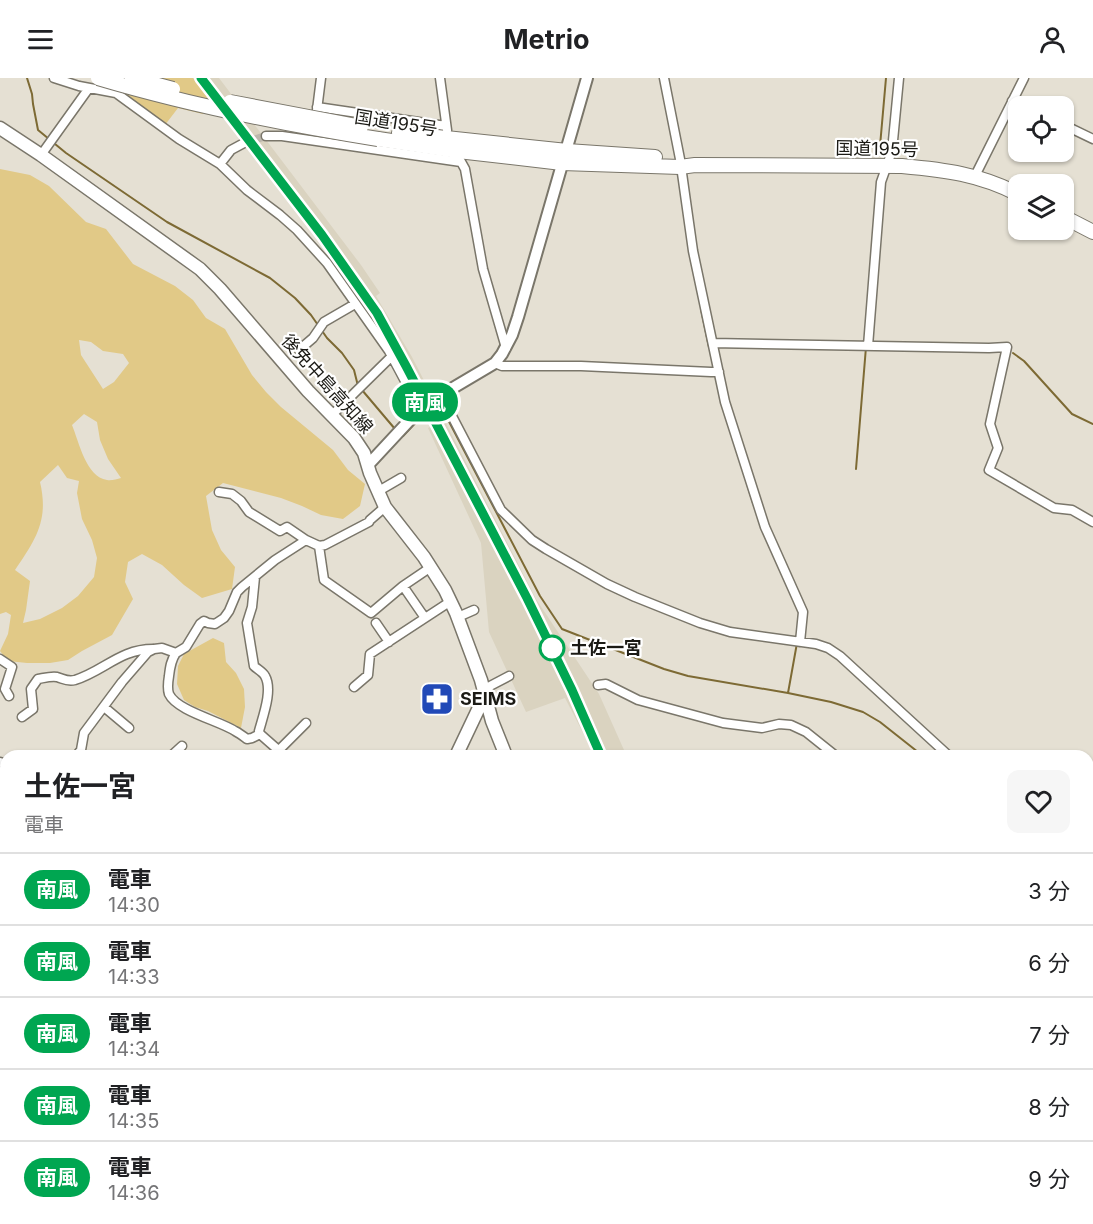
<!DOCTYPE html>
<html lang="ja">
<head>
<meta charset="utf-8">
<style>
  body { margin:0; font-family:Inter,"Noto Sans JP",sans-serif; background:#f6f6f6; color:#202124; height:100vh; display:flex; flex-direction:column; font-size:22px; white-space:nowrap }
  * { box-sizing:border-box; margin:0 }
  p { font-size:20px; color:#757577 }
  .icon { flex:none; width:33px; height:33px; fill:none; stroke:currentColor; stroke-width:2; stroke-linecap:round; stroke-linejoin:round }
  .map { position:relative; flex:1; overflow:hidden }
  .details { position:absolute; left:0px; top:672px; width:1094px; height:474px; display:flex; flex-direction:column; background:#fff; border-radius:18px 18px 0 0; box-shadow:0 2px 4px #0004 }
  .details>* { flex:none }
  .badge { padding:0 12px; border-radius:20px; font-size:21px; line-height:39px }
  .buttons { position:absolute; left:1008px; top:18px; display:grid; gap:12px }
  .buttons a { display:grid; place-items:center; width:66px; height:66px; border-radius:12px; background:#fff; box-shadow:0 2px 4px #0004; font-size:30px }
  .map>.badge { position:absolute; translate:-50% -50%; box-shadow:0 0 0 3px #fff }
  .round { display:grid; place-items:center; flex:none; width:63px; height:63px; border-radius:12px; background:#f6f6f6 }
  .head { display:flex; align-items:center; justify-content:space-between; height:102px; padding:0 24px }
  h1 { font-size:28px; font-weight:700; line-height:45px }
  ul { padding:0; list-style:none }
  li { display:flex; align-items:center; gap:18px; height:72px; padding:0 24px; border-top:2px solid #e0e0e0 }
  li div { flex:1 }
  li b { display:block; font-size:22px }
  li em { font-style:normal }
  li .badge { min-width:66px; font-weight:700; text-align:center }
  header { display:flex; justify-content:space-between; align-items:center; height:78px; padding:0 24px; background:#fff; font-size:27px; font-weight:700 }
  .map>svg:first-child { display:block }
  .built { fill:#dad3c0 }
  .green { fill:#e1c987; fill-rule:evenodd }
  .water { fill:#a78d42; stroke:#7d6a34; stroke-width:1.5 }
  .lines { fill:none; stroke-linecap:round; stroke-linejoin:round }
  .stream { stroke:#7d6a34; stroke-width:2 }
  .river { stroke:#a78d42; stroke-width:12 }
  .minor-tunnel { stroke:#bdb8ad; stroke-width:8; stroke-dasharray:8 4; stroke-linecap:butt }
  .minor-casing { stroke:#7a766a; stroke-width:11 }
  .tertiary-casing { stroke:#7a766a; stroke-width:14 }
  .secondary-casing { stroke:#7a766a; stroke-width:15 }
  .primary-casing { stroke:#7a766a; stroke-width:16 }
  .trunk-casing { stroke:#7a766a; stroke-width:16 }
  .motorway-casing { stroke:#7a766a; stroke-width:18 }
  .minor { stroke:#fff; stroke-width:8 }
  .tertiary { stroke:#fff; stroke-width:10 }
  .secondary { stroke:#fff; stroke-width:12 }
  .primary { stroke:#fff; stroke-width:14 }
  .trunk { stroke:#fff; stroke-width:14 }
  .motorway { stroke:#fff; stroke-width:15 }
  .rail-casing { stroke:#65625b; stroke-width:4.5 }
  .rail { stroke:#fff; stroke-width:2; stroke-dasharray:7; stroke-linecap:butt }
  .trunk-bridge-casing { stroke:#7a766a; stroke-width:16; stroke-linecap:butt }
  .trunk-bridge { stroke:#fff; stroke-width:14 }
  .line-casing { stroke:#fff; stroke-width:14 }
  .line { stroke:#00a651; stroke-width:9 }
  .stop-dot { fill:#fff; stroke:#00a651; stroke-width:3 }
  .labels { text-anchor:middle; stroke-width:4.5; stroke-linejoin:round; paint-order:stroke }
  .street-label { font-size:18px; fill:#1b1a15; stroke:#fff }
  .stop-label { font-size:18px; font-weight:bold; fill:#1b1a15; stroke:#fff; text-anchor:start }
  .poi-label { font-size:18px; font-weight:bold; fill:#1b1a15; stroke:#fff; text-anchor:start }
</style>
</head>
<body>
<header><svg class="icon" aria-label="menu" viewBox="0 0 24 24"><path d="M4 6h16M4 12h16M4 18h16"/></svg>Metrio<svg class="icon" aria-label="person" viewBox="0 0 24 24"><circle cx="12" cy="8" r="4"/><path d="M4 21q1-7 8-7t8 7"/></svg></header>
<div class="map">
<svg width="1093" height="1146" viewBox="0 0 1093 1146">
  <rect width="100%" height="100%" fill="#e5e0d3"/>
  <path class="built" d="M195 0H219L361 187 380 215 376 218 412 279 536 521 599 616 624 672 612 678H595L565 620 526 634 489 554 481 465 428 350 434 347 397 274 370 228 333 174Z"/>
  <path class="green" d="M126 0H193L212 25 203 36 178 30 165 47 122 15Z
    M0 91 30 97 49 108 86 144 106 151 133 186 175 208 193 222 206 240 225 251 252 297 266 314 281 329 333 372 348 392 365 406 360 428 343 441 321 437 302 428 281 420 223 405 206 418 212 452 221 472 235 489 232 511 202 520 184 507 162 487 142 476 128 484 125 504 133 521 112 557 82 573 68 582 50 585H27L8 583 0 573 8 556 11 537 6 534 0 536ZM79 262 91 264 103 273 123 276 129 285 114 304 103 311 81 277ZM84 336 97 344 100 362 108 381 121 400C117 401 111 403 107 402 86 399 79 364 72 347ZM58 387 67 400 79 403 77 415 82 441 92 462 97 480 94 499 78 518 62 530 40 541 23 545 26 532 30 503 15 492C36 461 49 442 40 404Z
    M213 560 224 565 226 584 236 595 244 611 245 629 241 650 208 633 195 629 184 622 177 606 178 588 184 576Z
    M0 947 6 950V1127L5 1124 0 1120Z
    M10 1140H222L210 1146H13Z"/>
  <path class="water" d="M1088 755 1092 757 1093 882 1088 888Z"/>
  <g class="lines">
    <path class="stream" d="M27 0 32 16 33 26 38 52 66 75 167 144 270 200 295 220 311 237 327 260 342 275 354 292 358 308
      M880 68 886 0
      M701 231 709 269
      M1013 275 1024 283 1072 336 1093 346
      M362 312 395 351
      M401 357 403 358 421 339 427 338 441 332 444 334 540 518 562 551 664 591 688 598 788 615 831 624 863 634 880 644 923 678
      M736 370 753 425
      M856 391 866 269
      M788 615 797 565
      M709 1146 717 1140"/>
    <path class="river" d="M191 1146C204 1143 219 1141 233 1141 256 1141 280 1145 303 1140"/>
    <path class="minor-tunnel" d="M244 65 266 58
      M1088 960 1093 962"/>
    <defs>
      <path id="minor" d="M54 0 79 8 116 15 179 61 220 86 247 112 280 137 297 152 327 185 389 273 420 331
        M440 0 447 52
        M664 0 680 81 693 173 725 324 765 449 803 534 800 564
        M1012 23 1025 28
        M317 29 446 48
        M317 32 321 0
        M1064 47 1093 61
        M266 58H282L461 84
        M458 73 460 82 465 91 483 191 506 270
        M41 77 89 10
        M220 86 231 72 244 65
        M975 98 1024 0
        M713 265 989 270 1007 269 990 346 998 370 989 392 1054 430 1072 432 1093 444
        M868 268 881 104 892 73 899 0
        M299 272 313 260 324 244 355 226
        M495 285 502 288H581L711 294H719
        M441 317 501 432 532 462 546 471 607 506 635 519 700 545 730 554 816 566 828 570 840 578 949 678
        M332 337 392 278
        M219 414 232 416 241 423 249 434 280 453 287 449 306 462
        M377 414 401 400
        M319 468 324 502 371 535 403 508 431 489
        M255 499 252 529 247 545 254 588C257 591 263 594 265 598 273 612 263 638 259 653L260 656 285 678
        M403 508 425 540
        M458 539 474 532
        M376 545 389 564
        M176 575C171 582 170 589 169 598 168 604 167 610 169 616 177 633 220 643 235 653 239 655 243 658 247 661L252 660 260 656
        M0 581 12 589 5 611 9 618
        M598 607 606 606 638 622 723 645 762 650 779 646 791 647 806 654 836 678
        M354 609 368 597 370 576 451 523
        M485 617 490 608 509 598
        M104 629 129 650
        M22 639 33 631 31 611 38 601C44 600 51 598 57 599 64 601 67 604 75 602 104 593 120 571 153 571
        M279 672 306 645
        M76 678 81 672 84 655 122 604 148 574 154 571 162 570 176 575 186 569 200 546 204 543 208 545 215 546 224 540 229 533 237 514 242 509 275 482 306 462 319 468 325 467 369 444 370 442 385 429
        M171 678 182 668
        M0 684 6 686
        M0 714 6 697
        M1088 731 1093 733
        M1088 745 1093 747
        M0 754 6 759
        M0 817 6 802
        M0 897 6 901
        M1088 903 1093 896
        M1088 921 1093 920
        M1088 1098 1093 1099
        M471 1140 474 1146
        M588 1140 593 1146
        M436 1141 439 1146
        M327 1146 332 1140
        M510 1146 516 1141 519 1146
        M675 1146 684 1140
        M716 1146 724 1140
        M785 1146 790 1140
        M895 1146 899 1140
        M1052 1146 1053 1140"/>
      <path id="tertiary" d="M368 387 420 331 441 317 495 285 502 276 512 257 518 239 587 0"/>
      <path id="secondary" d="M0 50 41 77 200 191 220 211 308 313 354 360 364 375 370 395 385 429 424 479 445 512 456 535 481 602 492 643 506 678
        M456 678 485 617
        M814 1140 823 1146
        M238 1146 241 1140"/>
      <path id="primary" d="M1088 1016 1093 985
        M1062 1146 1063 1140"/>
      <path id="trunk" d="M399 55 567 73 655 79
        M378 61 458 73 562 85 680 89 695 87 902 88C945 92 979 96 1018 116
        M1064 139 1093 154"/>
      <path id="motorway" d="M1088 1089 1093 1056
        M1078 1146 1079 1140"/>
    </defs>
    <use href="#minor" class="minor-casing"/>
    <use href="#tertiary" class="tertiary-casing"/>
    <use href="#secondary" class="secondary-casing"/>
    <use href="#primary" class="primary-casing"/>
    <use href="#trunk" class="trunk-casing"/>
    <use href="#motorway" class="motorway-casing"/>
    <use href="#minor" class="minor"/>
    <use href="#tertiary" class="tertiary"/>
    <use href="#secondary" class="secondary"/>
    <use href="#primary" class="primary"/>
    <use href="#trunk" class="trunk"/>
    <use href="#motorway" class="motorway"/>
    <defs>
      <path id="rail" d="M201 0 323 157 377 235 414 302 527 520 572 612 601 678
        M938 1140 948 1146"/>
    </defs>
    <use href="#rail" class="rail-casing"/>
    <use href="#rail" class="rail"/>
    <defs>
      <path id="trunk-bridge" d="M98 0C189 27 283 46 378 61
        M132 0 173 11
        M230 24 361 49"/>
    </defs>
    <use href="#trunk-bridge" class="trunk-bridge-casing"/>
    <use href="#trunk-bridge" class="trunk-bridge"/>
  </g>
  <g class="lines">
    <defs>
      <path id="line" d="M201 0 322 157 377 235 406 288 527 520 572 612 601 678"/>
    </defs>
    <use href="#line" class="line-casing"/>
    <use href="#line" class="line"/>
  </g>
  <defs>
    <symbol id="pharmacy-square" viewBox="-11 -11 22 22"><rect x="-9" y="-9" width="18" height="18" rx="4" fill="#2149b7" stroke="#fff"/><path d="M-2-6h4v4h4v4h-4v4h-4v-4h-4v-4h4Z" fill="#fff"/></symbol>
  </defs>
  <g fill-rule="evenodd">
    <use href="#pharmacy-square" x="418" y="602" width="38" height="38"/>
  </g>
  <circle class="stop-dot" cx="552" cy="570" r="12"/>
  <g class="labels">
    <g class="street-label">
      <text transform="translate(396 45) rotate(9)" y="6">国道195号</text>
      <text transform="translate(877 71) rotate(1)" y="6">国道195号</text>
      <text transform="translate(327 306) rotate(48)" y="6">後免中島高知線</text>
    </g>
    <g class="stop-label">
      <text x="570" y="576">土佐一宮</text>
    </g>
    <g class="poi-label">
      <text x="460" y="627">SEIMS</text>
    </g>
  </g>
</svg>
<div class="buttons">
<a><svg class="icon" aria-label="locate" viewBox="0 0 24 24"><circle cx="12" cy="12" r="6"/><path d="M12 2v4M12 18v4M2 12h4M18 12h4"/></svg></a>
<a><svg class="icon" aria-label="layers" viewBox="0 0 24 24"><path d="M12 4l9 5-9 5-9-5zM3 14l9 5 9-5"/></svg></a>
</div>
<b class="badge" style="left:425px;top:324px;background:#00a651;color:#fff">南風</b>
<section class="details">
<div class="head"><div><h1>土佐一宮</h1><p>電車</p></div><a class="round"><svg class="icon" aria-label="heart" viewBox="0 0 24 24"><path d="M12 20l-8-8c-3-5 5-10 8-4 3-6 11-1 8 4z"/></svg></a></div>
<ul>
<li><span class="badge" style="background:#00a651;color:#fff">南風</span><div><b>電車</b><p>14:30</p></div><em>3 分</em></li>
<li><span class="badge" style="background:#00a651;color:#fff">南風</span><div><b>電車</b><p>14:33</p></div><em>6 分</em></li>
<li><span class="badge" style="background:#00a651;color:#fff">南風</span><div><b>電車</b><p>14:34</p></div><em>7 分</em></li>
<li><span class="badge" style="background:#00a651;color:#fff">南風</span><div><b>電車</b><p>14:35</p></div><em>8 分</em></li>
<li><span class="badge" style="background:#00a651;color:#fff">南風</span><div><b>電車</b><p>14:36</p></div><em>9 分</em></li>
</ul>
</section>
</div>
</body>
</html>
